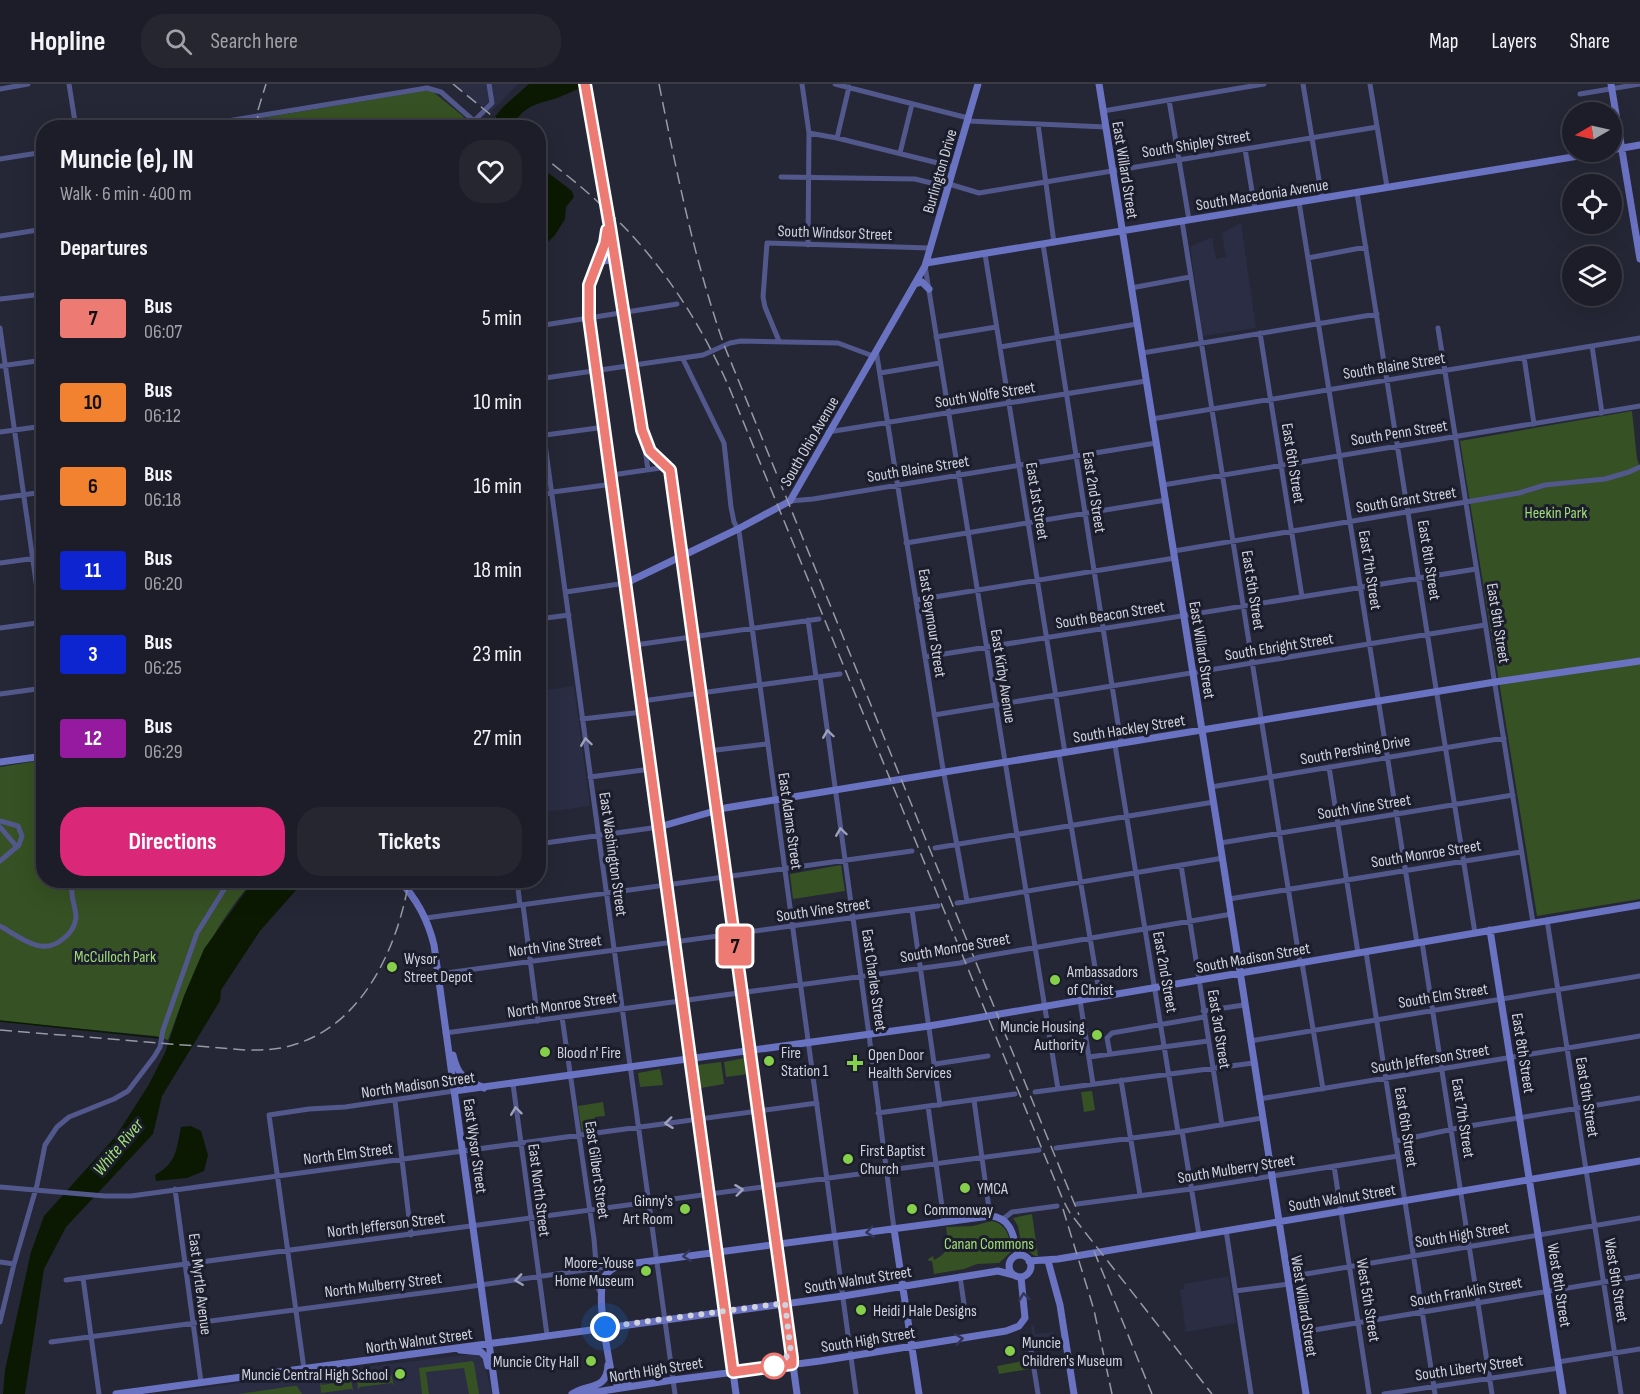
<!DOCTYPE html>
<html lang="en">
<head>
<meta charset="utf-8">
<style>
  body { margin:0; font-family:"Sofia Sans Condensed",sans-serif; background:#252630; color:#f1f3f6; height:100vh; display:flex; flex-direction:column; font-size:22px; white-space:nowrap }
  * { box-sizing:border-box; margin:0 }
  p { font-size:20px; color:#a0a2a8 }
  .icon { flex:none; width:33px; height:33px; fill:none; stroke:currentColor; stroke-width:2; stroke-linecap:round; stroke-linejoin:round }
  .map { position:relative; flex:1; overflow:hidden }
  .sheet { position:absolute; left:36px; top:36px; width:510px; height:768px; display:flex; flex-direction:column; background:#1c1d28; border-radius:24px; box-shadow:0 6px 24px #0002,0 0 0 2px #3a3b45 }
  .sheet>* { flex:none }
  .badge { padding:0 12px; border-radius:4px; font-size:21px; line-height:39px }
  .needle { width:39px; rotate:261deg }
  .fabs { position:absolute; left:1562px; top:18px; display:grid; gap:12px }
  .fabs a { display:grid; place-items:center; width:60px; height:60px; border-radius:50%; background:#1c1d28; box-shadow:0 6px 24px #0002,0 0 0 2px #3a3b45; font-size:30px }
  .you { position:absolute; width:30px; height:30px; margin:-15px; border:4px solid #fff; border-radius:50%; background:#1a73e8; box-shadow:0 0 0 9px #1a73e833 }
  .map>.badge { position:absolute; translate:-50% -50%; box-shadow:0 0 0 3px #fff }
  h2 { padding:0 24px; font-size:22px; line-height:54px }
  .round { display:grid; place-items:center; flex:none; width:63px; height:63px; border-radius:24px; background:#252630 }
  .summary { display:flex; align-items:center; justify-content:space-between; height:102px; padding:0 24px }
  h1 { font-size:28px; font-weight:700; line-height:45px }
  .button { display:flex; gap:12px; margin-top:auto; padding:12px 24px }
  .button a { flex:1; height:69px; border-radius:24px; background:#db2777; color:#fff; font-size:24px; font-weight:700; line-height:69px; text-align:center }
  .button a+a { background:#252630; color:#f1f3f6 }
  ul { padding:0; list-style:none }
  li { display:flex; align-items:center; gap:18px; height:84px; padding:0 24px }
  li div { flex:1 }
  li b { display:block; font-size:22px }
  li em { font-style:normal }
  li .badge { min-width:66px; font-weight:700; text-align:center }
  header { display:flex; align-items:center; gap:36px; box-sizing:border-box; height:84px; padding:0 30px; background:#1c1d28; border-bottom:2px solid #3a3b45 }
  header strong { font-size:28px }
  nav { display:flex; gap:33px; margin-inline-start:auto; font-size:21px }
  .search { width:420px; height:54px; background:#252630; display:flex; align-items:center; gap:15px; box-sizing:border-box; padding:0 21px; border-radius:24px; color:#a0a2a8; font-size:22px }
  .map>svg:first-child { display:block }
  .built { fill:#2a2d43 }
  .green { fill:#365123 }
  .water { fill:#0b1902 }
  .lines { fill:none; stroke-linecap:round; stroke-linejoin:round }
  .stream { stroke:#0b1902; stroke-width:1.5 }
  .street { stroke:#52588b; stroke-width:5 }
  .secondary { stroke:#6a72c2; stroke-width:7 }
  .rail { stroke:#9799a5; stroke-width:1.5; stroke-dasharray:12 6; stroke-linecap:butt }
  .oneway { stroke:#9ea1bc }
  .oneway2 { stroke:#333759 }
  .line-casing { stroke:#fff; stroke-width:14 }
  .line { stroke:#ee7a74; stroke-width:9 }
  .walk { stroke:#d0d2dd; stroke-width:6; stroke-dasharray:0 10.8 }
  .poi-dot { fill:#86cf4b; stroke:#1b1d2c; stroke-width:2 }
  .stop-dot { fill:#fff; stroke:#ee7a74; stroke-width:3 }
  .labels { text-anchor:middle; stroke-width:6; stroke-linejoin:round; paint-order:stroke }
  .street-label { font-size:16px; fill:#d0d2dd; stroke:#1b1d2c }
  .park-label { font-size:16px; fill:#a0de74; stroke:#1b1d2c }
  .poi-label { font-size:16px; fill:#d0d2dd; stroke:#1b1d2c; text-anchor:start }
  .water-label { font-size:18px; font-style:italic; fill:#a1df75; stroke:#1b1d2c }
</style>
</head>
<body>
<header>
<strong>Hopline</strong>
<div class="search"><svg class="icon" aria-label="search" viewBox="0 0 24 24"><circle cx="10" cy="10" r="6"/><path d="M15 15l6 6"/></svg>Search here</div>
<nav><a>Map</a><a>Layers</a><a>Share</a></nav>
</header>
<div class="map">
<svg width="1640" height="1310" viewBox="0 0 1640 1310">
  <rect width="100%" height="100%" fill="#252736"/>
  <path class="built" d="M453 0H518L490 29Z
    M1241 139 1256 244 1203 252 1190 163 1212 153 1216 175 1226 173 1222 149Z
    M574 602 590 722 539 729V607Z
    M1229 1192 1236 1239 1186 1248 1180 1206 1184 1205V1200Z
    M1031 1241H1034L1035 1250 1053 1248 1055 1258 1037 1261 1035 1255 1022 1257 1021 1253 1032 1251Z
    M474 1270 481 1272 484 1277 492 1310H161L296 1291H310L314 1289Z"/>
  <path class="green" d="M422 7H432L463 32 467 40 466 44H264L263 34Z
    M1632 327 1637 375 1640 383V815L1537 832 1460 357Z
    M43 676 44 796 253 797C211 844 189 897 168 956L156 952 0 937V683Z
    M841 781 845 807 793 815 790 790Z
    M745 974 747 976 749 990 726 993 724 978Z
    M721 978 724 1000 701 1004 697 981Z
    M660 985 663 1001 640 1003 638 989Z
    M1092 1007 1095 1026 1084 1028 1081 1008Z
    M603 1018 605 1032 595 1033 596 1047 582 1048 578 1022Z
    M1032 1130 1038 1172H1035L1022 1163 1018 1142 1013 1134Z
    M992 1137C1008 1141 1009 1153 1012 1167L999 1179 977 1180 964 1185 934 1190 932 1177H929L928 1175 933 1172 934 1176C951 1168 948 1160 946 1143L973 1142Z
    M1028 1276 1029 1285 999 1290 997 1282Z
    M472 1277 474 1279 479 1310H469L464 1284 426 1288 429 1310H422L419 1284Z
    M391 1289 394 1302 392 1299 360 1303 358 1306 357 1296 368 1295 367 1291 373 1290 374 1294 391 1292Z
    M351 1294 353 1307 351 1305 321 1309 320 1298 322 1301 334 1299V1296L339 1295 340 1298 350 1297Z
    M297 1302 302 1310H238L293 1302Z"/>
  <path class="water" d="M529 0H593C580 3 570 9 557 14 535 21 526 20 511 43L486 44 503 23Z
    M539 82 572 107 574 113 566 123 565 135 555 151 539 167Z
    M253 797H304L260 847 221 906 220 917 162 1012 153 1050 66 1143 44 1185 25 1310H3L5 1286 31 1168 44 1132 116 1052 148 1002 165 969 184 912 204 865Z
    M191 1042 201 1047 208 1071 204 1087 187 1094 156 1097 155 1091C177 1079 176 1066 181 1043Z"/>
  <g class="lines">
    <path class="stream" d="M0 937 160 954"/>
    <path class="street" d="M69 0 76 44
      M802 0 809 49 808 161
      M835 0 968 34
      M1303 0 1322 114
      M1370 0 1387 103
      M0 5 28 0
      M1580 10 1640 0
      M1169 16 1189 136
      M1103 27 1264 0
      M968 37 1106 43
      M1038 40 1054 159
      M185 44 427 4 441 8 474 37
      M471 44 474 37 492 19 489 0
      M809 49 837 54 954 83
      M837 54 849 3
      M1245 65 1255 125
      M41 68 44 89
      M900 69 912 20
      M0 75 44 68
      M781 93 915 95 948 103
      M949 100 979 109 1377 43
      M1357 109 1475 849
      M1299 118 1417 859
      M1182 137 1300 879
      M0 152 44 145
      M1043 160 1121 659
      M985 170 1065 669
      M1308 174 1366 163
      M925 182 1058 1005
      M1131 204 1190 193
      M0 215 44 210
      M538 242 677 220
      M0 244 44 554
      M1438 244 1533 839
      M1260 249 1302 513
      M936 253 996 243
      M779 257 765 223 763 213 767 159 930 164
      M1592 262 1602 329
      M1000 263 1137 240
      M876 266 942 679 967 817
      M1142 269 1377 230
      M1524 273 1534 340
      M683 275 724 359 731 423 734 438 739 447 856 1310
      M0 282 44 276
      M880 289 940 279
      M538 295 703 271 730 259 741 257 838 259 873 272
      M538 309 675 1310
      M1152 335 1640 254
      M0 348 44 342
      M828 348 1146 297
      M538 352 605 343
      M644 358 648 386
      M612 391 667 383
      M1163 401 1640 322
      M538 410 613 400
      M0 414 44 408
      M790 417 813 415 1156 359
      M906 459 1166 416
      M1174 467 1466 418 1519 409 1545 401 1605 395 1629 388 1640 383
      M0 479 44 473
      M566 508 626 499
      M916 516 1175 474
      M538 535 569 531
      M808 536 816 593
      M0 544 44 538
      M635 561 819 535
      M925 573 1476 485
      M820 593 869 951 894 1145
      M0 610 44 604
      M642 617 840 590
      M934 631 1485 541
      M582 635 643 628
      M1115 661 1178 1048
      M708 667 767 660
      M1059 670 1100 913
      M1329 683 1358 869
      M590 693 651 685
      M1211 703 1504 654
      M0 737 18 742 22 752 19 761 0 777
      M0 743 17 763
      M1220 759 1513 711
      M538 760 659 743
      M935 764 1214 718
      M1181 781 1222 1041
      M517 796 520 821
      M1229 815 1521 768
      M957 819 1223 774
      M523 821 538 937
      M912 826 940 1021
      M426 834 912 767
      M1547 836 1621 1310
      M0 842C20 853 42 874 64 854 70 850 75 842 76 834 76 821 69 813 73 796
      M1422 858 1492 1310
      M1366 868 1435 1310
      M1302 879 1323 1005
      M439 890 938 822
      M1080 916 1093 1000
      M1203 927 1244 921
      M562 933 594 1155 598 1204 601 1210
      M445 949 960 879 980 873 1232 830
      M1250 957 1640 892
      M1110 970 1107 954 1112 949 1204 933
      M1089 973 1208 957
      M935 980 988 972
      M1121 996 1140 1111
      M513 1000 547 1251
      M1035 1008 1253 979
      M1259 1015 1640 952
      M974 1016 990 1132
      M395 1017 411 1151
      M928 1022 944 1137
      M878 1029 1015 1010
      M1182 1047 1199 1151
      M1396 1057 1463 1043 1640 1014
      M1056 1064 1178 1048 1262 1034
      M1334 1082 1369 1310
      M0 1103 105 1112H131L817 1019
      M175 1105 201 1298
      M1077 1120 1191 1105 1398 1072
      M1003 1135 1012 1128 1057 1122
      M1226 1146 1251 1310
      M0 1178 14 1180
      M960 1192 964 1220
      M1288 1193 1640 1134
      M83 1194 99 1310
      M66 1196 1039 1066
      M1235 1207 1289 1200
      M0 1238 14 1180 37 1101 45 1061 57 1043 69 1033 114 1015 128 1007 154 973 160 963 163 946 197 849 230 796
      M1296 1249 1640 1192
      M51 1258 460 1204 619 1181
      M1031 1266 1038 1310
      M1558 1278 1640 1265
      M304 1285 269 1031 309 1025 345 1023 454 1007
      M1384 1310 1559 1284"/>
    <path class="secondary" d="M585 0 612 154 642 346 650 367 671 386 797 1310
      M1099 0 1220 759 1306 1310
      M1611 0 1640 175
      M1611 66 1640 61
      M608 143 605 159 589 201V234L736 1310
      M598 178 615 175
      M926 179 1603 68
      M915 200 922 198 929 205
      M626 499 738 445 790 417 925 182 978 0
      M0 678 44 672
      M659 743 725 724 1495 598 1640 577
      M399 796C417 815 428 836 434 861L496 1310
      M1490 846 1563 1310
      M453 971C458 993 465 995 484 1004
      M454 1007 929 942 1640 821
      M894 1145 919 1310
      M1009 1182a11 11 0 1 1 22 0a11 11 0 1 1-22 0Z
      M1029 1177 1058 1175 1640 1077
      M1048 1177 1060 1221 1074 1310
      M460 1266 481 1268 486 1273 488 1282
      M631 1302 616 1299 612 1292C608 1271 595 1209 605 1192 609 1186 614 1184 621 1181L990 1132C1012 1133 1014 1154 1018 1171
      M116 1310 843 1212 998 1187 1014 1191
      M572 1310C588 1299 607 1307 608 1281
      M583 1310 673 1296 820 1277 1006 1247 1019 1242 1025 1234 1021 1193"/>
    <path class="rail" d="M453 0 507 44
      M659 0C677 90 694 175 724 261L1079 1131
      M257 44 258 26 266 0
      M538 69C559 85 580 101 599 119 656 169 698 234 729 303L1063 1116 1070 1129 1212 1310
      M0 946 245 966C263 966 279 966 296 960 364 939 398 862 409 796
      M1063 1125 1094 1226 1112 1310
      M1094 1167 1152 1310"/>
  </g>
  <defs><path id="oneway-chevron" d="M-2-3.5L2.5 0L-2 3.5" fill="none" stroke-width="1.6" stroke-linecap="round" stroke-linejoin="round" transform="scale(1.5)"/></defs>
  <g class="oneway">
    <use href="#oneway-chevron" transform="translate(828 650) rotate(-98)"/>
    <use href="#oneway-chevron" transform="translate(586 658) rotate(-98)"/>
    <use href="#oneway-chevron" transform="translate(841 748) rotate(-98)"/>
    <use href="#oneway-chevron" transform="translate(516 1027) rotate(-97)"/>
    <use href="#oneway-chevron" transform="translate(669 1039) rotate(173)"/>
    <use href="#oneway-chevron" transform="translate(739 1106) rotate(-7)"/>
    <use href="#oneway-chevron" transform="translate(519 1196) rotate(172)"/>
  </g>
  <g class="oneway2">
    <use href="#oneway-chevron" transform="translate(870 1148) rotate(172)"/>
    <use href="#oneway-chevron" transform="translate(687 1172) rotate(173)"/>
    <use href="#oneway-chevron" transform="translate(1024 1213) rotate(-98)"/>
    <use href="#oneway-chevron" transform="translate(959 1255) rotate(-9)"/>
  </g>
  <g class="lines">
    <defs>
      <path id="line" d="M585 0 610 143 642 346 650 367 670 386 792 1274V1280L733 1288 589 234V201L605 159 607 146"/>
    </defs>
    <use href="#line" class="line-casing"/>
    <use href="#line" class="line"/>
    <path class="walk" d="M605 1243 785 1219 791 1269 774 1282"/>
  </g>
  <g class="poi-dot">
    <circle cx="392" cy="883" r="6"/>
    <circle cx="1055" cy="896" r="6"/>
    <circle cx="1097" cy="951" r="6"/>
    <circle cx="545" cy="968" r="6"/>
    <circle cx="769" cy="977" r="6"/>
    <path d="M852 970h6v6h6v6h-6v6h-6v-6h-6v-6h6z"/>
    <circle cx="848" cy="1075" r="6"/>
    <circle cx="965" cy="1104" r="6"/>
    <circle cx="685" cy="1125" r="6"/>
    <circle cx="912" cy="1125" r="6"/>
    <circle cx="646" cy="1187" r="6"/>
    <circle cx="861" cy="1226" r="6"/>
    <circle cx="1010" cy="1267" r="6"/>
    <circle cx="591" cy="1277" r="6"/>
    <circle cx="400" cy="1290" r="6"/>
  </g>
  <circle class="stop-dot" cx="774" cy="1282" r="12"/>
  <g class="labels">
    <g class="street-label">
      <text transform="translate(1196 59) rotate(-9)" y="6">South Shipley Street</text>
      <text transform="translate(1126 86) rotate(81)" y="6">East Willard Street</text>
      <text transform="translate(939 87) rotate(-74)" y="6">Burlington Drive</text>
      <text transform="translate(1262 110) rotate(-9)" y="6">South Macedonia Avenue</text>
      <text transform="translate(835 148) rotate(2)" y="6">South Windsor Street</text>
      <text transform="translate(1394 281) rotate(-9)" y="6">South Blaine Street</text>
      <text transform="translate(985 310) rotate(-9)" y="6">South Wolfe Street</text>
      <text transform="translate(1399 348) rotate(-9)" y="6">South Penn Street</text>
      <text transform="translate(809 357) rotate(-60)" y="6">South Ohio Avenue</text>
      <text transform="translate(1294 379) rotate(81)" y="6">East 6th Street</text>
      <text transform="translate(918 384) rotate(-9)" y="6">South Blaine Street</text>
      <text transform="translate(1095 408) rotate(81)" y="6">East 2nd Street</text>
      <text transform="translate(1406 415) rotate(-9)" y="6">South Grant Street</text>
      <text transform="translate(1038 417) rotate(81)" y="6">East 1st Street</text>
      <text transform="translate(1430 476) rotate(81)" y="6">East 8th Street</text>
      <text transform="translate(1371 486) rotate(81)" y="6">East 7th Street</text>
      <text transform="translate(1254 506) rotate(81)" y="6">East 5th Street</text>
      <text transform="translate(1110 530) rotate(-9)" y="6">South Beacon Street</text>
      <text transform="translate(933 539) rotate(81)" y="6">East Seymour Street</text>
      <text transform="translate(1499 539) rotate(81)" y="6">East 9th Street</text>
      <text transform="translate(1279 562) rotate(-9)" y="6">South Ebright Street</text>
      <text transform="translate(1203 566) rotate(81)" y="6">East Willard Street</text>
      <text transform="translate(1004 592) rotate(81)" y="6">East Kirby Avenue</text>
      <text transform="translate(1129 644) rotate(-9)" y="6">South Hackley Street</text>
      <text transform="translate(1355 665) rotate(-10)" y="6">South Pershing Drive</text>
      <text transform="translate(1364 722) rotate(-9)" y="6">South Vine Street</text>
      <text transform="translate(791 737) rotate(82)" y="6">East Adams Street</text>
      <text transform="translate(1426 769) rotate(-9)" y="6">South Monroe Street</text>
      <text transform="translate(614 770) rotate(82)" y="6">East Washington Street</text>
      <text transform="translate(823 825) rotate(-8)" y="6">South Vine Street</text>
      <text transform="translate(555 861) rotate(-7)" y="6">North Vine Street</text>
      <text transform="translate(955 863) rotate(-10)" y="6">South Monroe Street</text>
      <text transform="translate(1253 873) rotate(-10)" y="6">South Madison Street</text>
      <text transform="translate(1166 888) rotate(80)" y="6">East 2nd Street</text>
      <text transform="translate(875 896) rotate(82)" y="6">East Charles Street</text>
      <text transform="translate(1443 911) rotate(-9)" y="6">South Elm Street</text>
      <text transform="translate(562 920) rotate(-8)" y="6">North Monroe Street</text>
      <text transform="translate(1220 945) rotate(81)" y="6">East 3rd Street</text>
      <text transform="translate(1524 969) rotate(81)" y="6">East 8th Street</text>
      <text transform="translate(1430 974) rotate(-9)" y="6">South Jefferson Street</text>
      <text transform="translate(418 1000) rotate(-8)" y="6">North Madison Street</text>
      <text transform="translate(1588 1013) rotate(81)" y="6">East 9th Street</text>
      <text transform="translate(1464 1034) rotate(81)" y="6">East 7th Street</text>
      <text transform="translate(1407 1043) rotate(81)" y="6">East 6th Street</text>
      <text transform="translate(476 1062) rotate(82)" y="6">East Wysor Street</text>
      <text transform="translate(348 1069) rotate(-7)" y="6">North Elm Street</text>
      <text transform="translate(1236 1084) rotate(-9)" y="6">South Mulberry Street</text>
      <text transform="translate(598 1086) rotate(82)" y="6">East Gilbert Street</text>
      <text transform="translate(540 1106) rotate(83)" y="6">East North Street</text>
      <text transform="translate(1342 1113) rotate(-9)" y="6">South Walnut Street</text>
      <text transform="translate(386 1140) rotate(-7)" y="6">North Jefferson Street</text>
      <text transform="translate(1462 1150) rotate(-9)" y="6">South High Street</text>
      <text transform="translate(858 1195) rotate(-9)" y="6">South Walnut Street</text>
      <text transform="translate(1617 1196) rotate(81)" y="6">West 9th Street</text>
      <text transform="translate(201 1200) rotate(83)" y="6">East Myrtle Avenue</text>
      <text transform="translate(383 1200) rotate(-7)" y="6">North Mulberry Street</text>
      <text transform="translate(1560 1201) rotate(81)" y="6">West 8th Street</text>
      <text transform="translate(1466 1207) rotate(-10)" y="6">South Franklin Street</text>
      <text transform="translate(1369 1216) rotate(81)" y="6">West 5th Street</text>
      <text transform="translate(1305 1222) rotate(81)" y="6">West Willard Street</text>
      <text transform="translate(868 1255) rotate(-9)" y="6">South High Street</text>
      <text transform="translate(419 1256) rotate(-8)" y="6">North Walnut Street</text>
      <text transform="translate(1469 1283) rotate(-8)" y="6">South Liberty Street</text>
      <text transform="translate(656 1285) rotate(-9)" y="6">North High Street</text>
    </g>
    <g class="park-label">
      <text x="1556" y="434">Heekin Park</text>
      <text x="115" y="878">McCulloch Park</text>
      <text x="989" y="1165">Canan Commons</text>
    </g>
    <g class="poi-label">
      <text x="404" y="880">Wysor<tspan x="404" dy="18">Street Depot</tspan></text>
      <text x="1067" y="893">Ambassadors<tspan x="1067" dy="18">of Christ</tspan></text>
      <text x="1085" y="948" text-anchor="end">Muncie Housing<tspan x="1085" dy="18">Authority</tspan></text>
      <text x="557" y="974">Blood n' Fire</text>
      <text x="781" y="974">Fire<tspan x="781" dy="18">Station 1</tspan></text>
      <text x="868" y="976">Open Door<tspan x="868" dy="18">Health Services</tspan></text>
      <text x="860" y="1072">First Baptist<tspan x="860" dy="18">Church</tspan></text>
      <text x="977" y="1110">YMCA</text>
      <text x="673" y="1122" text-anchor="end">Ginny's<tspan x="673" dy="18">Art Room</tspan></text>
      <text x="924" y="1131">Commonway</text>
      <text x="634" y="1184" text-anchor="end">Moore-Youse<tspan x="634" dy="18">Home Museum</tspan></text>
      <text x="873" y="1232">Heidi J Hale Designs</text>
      <text x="1022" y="1264">Muncie<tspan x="1022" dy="18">Children's Museum</tspan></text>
      <text x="579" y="1283" text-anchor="end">Muncie City Hall</text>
      <text x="388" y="1296" text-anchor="end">Muncie Central High School</text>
    </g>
    <g class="water-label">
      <text transform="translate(118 1063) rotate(-50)" y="6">White River</text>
    </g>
  </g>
</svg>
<div class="fabs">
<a><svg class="needle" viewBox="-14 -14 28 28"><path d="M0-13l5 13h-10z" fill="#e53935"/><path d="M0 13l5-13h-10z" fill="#a0a2a8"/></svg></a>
<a><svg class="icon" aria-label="locate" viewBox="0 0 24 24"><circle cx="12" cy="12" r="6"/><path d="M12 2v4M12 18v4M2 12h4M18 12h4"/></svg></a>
<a><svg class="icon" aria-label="layers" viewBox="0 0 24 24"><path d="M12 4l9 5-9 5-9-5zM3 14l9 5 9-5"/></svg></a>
</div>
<div class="you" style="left:605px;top:1243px"></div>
<b class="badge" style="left:735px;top:862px;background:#ee7a74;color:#111">7</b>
<section class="sheet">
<div class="summary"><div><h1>Muncie (e), IN</h1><p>Walk · 6 min · 400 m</p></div><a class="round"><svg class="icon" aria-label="heart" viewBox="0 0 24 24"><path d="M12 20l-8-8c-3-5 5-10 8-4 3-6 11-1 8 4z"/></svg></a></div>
<h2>Departures</h2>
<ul>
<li><span class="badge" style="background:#ee7a74;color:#111">7</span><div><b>Bus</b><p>06:07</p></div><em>5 min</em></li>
<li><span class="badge" style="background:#f28130;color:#111">10</span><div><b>Bus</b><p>06:12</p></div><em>10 min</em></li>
<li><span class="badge" style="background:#f28130;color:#111">6</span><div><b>Bus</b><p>06:18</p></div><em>16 min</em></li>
<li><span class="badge" style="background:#0d24d0;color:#fff">11</span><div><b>Bus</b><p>06:20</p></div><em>18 min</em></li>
<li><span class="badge" style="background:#0d25d0;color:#fff">3</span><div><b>Bus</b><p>06:25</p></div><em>23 min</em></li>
<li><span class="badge" style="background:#951a9f;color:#fff">12</span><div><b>Bus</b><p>06:29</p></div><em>27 min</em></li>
</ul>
<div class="button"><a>Directions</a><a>Tickets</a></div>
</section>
</div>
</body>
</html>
